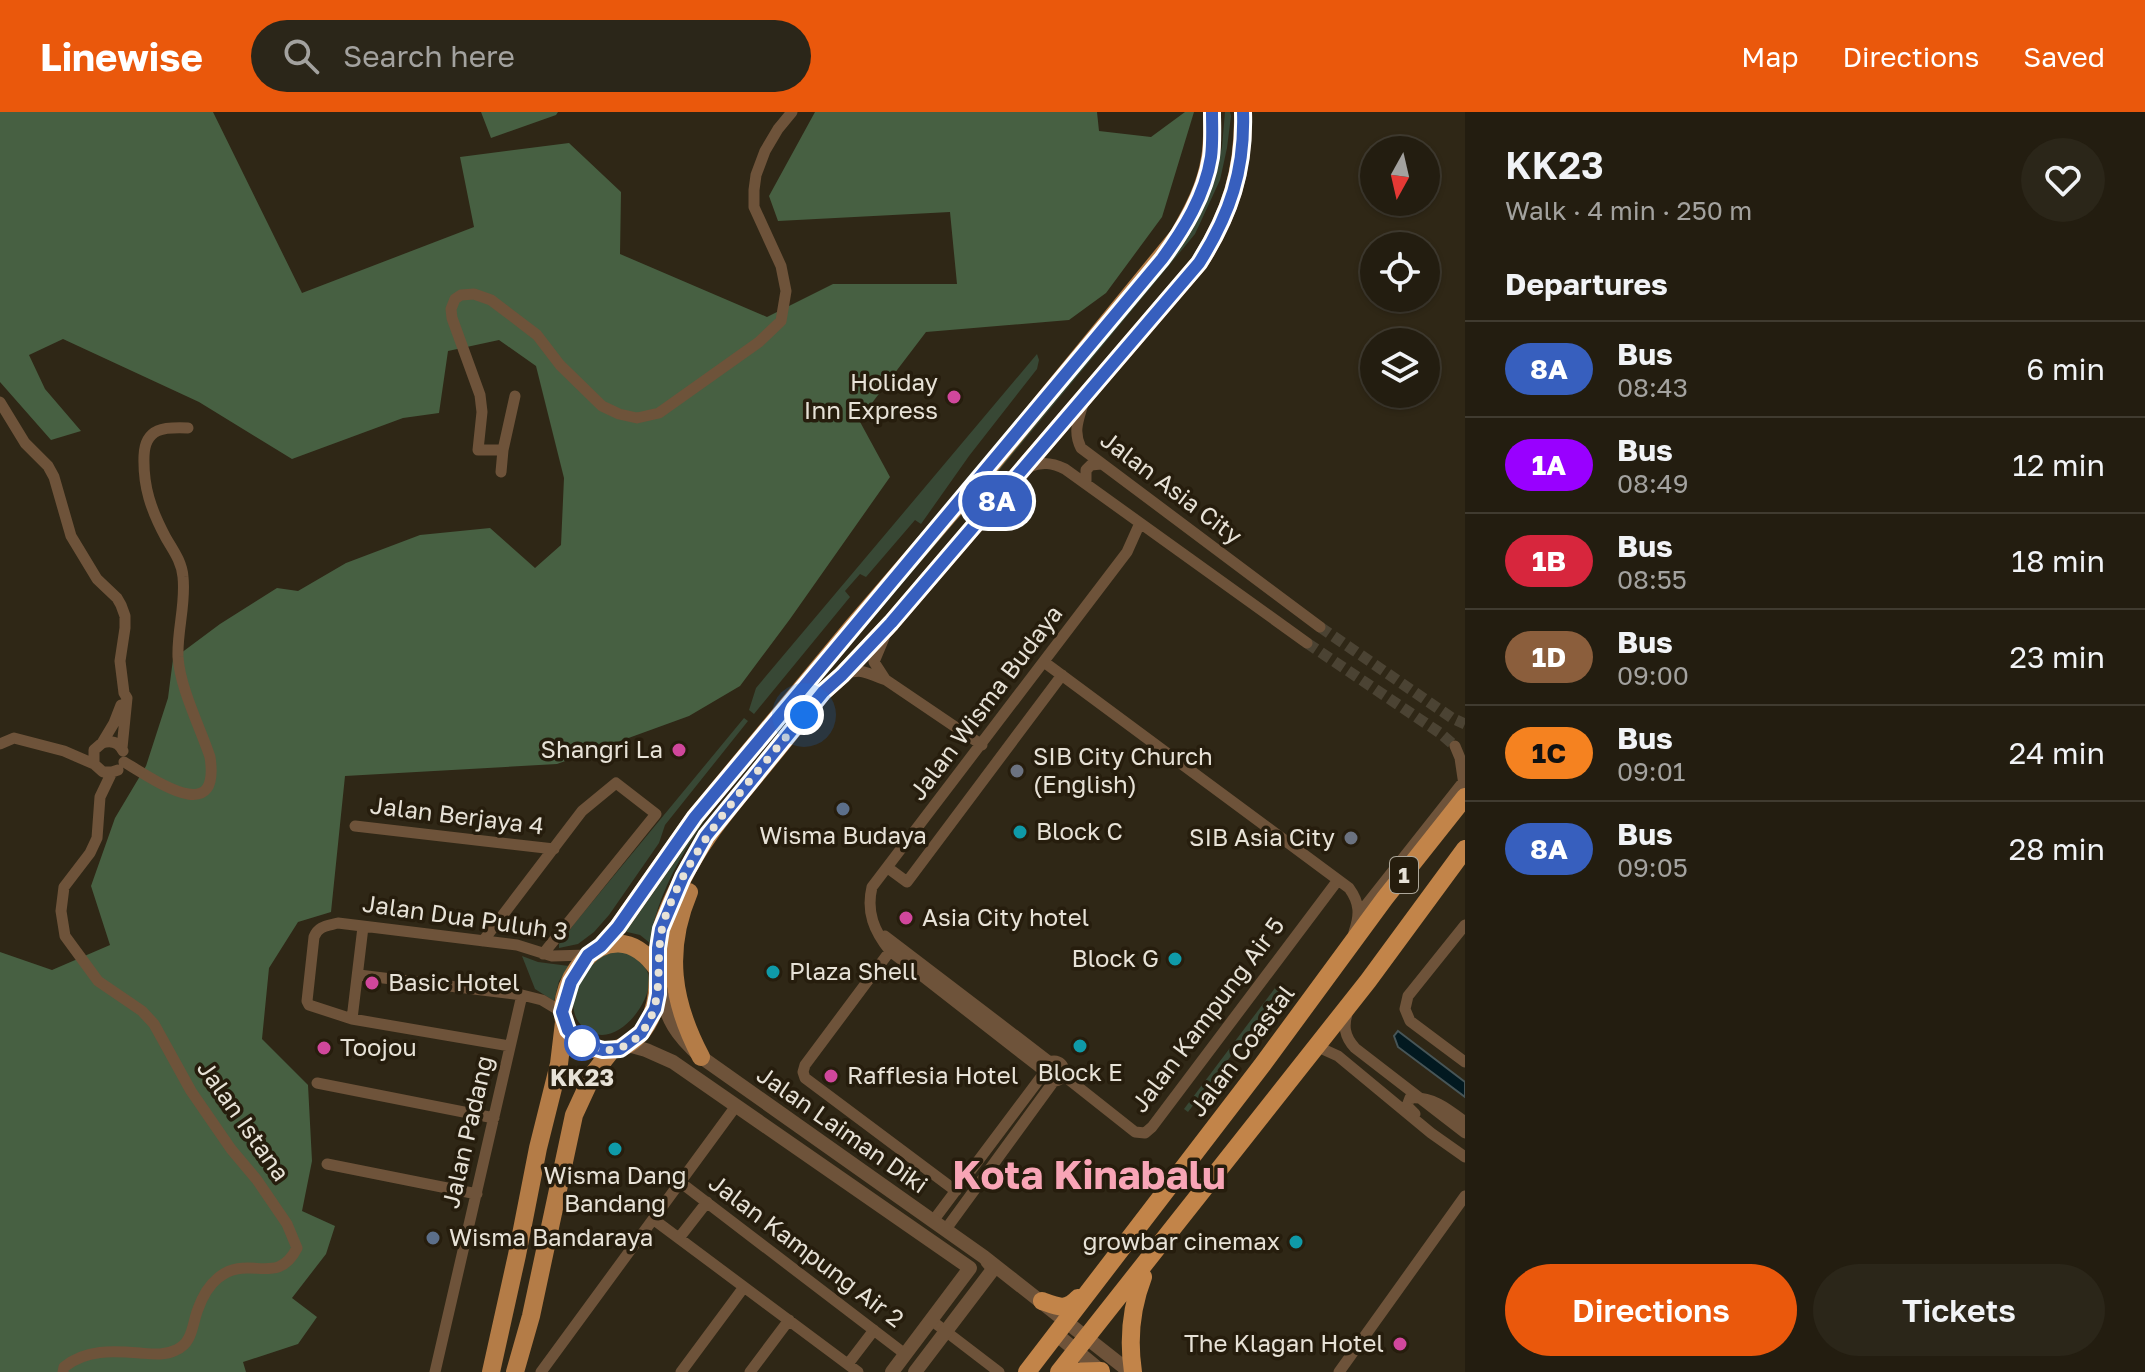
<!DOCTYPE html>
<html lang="en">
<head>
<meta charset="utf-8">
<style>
  body { margin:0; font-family:"Golos Text",sans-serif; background:#2b2619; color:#f1f3f6; height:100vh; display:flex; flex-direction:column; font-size:30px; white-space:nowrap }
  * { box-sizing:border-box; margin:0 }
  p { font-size:26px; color:#a3a29f }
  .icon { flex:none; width:44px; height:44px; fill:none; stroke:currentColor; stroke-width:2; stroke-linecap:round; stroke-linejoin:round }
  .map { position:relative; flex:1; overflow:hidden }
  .details { display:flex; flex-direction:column; background:#231d10; width:680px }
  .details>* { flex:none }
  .badge { padding:0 16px; border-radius:26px; font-size:28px; line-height:52px }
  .needle { width:52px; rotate:188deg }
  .fabs { position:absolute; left:1360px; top:24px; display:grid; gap:16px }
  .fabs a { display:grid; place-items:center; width:80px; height:80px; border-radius:50%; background:#231d10; box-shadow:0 2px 6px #0004,0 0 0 2px #403b30; font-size:40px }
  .you { position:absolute; width:40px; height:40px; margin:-20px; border:6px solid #fff; border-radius:50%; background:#1a73e8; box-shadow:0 0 0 12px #1a73e833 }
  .map>.badge { position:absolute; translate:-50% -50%; box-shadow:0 0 0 4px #fff }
  h2 { padding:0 40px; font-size:30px; line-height:72px }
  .round { display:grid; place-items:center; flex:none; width:84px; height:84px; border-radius:42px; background:#2b2619 }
  .summary { display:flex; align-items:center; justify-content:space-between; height:136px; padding:0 40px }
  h1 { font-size:38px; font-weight:600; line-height:60px }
  .cta { display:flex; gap:16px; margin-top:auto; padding:16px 40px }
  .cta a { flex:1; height:92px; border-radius:48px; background:#ea580c; color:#fff; font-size:32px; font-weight:600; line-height:92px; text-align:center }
  .cta a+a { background:#2b2619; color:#f1f3f6 }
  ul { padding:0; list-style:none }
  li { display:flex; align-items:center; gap:24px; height:96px; padding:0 40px; border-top:2px solid #403b30 }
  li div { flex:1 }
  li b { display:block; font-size:30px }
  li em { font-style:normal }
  li .badge { min-width:88px; font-weight:700; text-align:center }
  header { display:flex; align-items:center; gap:48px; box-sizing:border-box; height:112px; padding:0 40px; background:#ea580c; color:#fff }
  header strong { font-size:38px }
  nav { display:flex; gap:44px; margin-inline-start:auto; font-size:28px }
  .search { width:560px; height:72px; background:#2b2619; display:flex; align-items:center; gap:20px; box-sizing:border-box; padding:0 28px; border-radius:44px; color:#a3a29f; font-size:30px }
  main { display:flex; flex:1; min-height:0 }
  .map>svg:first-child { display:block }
  .green { fill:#384835 }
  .forest { fill:#476042 }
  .water { fill:#021920; stroke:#475557; stroke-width:2 }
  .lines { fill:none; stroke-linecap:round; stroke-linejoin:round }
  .minor-tunnel { stroke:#4b4333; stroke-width:11; stroke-dasharray:11 5.5; stroke-linecap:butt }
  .minor { stroke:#6e533a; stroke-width:11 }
  .tertiary { stroke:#6e533a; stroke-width:14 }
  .primary { stroke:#b47c47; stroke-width:18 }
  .trunk { stroke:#c28449; stroke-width:18 }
  .line-casing { stroke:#fff; stroke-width:18 }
  .line { stroke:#375fbe; stroke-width:12 }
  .walk { stroke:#e7e2d7; stroke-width:8; stroke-dasharray:0 14.4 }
  .hotel-dot { fill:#d1479c; stroke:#261d0d; stroke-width:3 }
  .worship-dot { fill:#6b7280; stroke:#261d0d; stroke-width:3 }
  .service-dot { fill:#5c6f8a; stroke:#261d0d; stroke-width:3 }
  .culture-dot { fill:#0f9aa8; stroke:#261d0d; stroke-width:3 }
  .stop-dot { fill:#fff; stroke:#375fbe; stroke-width:4 }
  .labels { text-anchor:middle; stroke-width:7; stroke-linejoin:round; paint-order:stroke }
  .shield { fill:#261d0d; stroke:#ada79a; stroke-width:2 }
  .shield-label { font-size:22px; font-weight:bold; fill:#e7e2d7 }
  .poi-label { font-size:24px; fill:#e7e2d7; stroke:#261d0d; text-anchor:start }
  .street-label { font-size:24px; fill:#e7e2d7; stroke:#261d0d }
  .stop-label { font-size:24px; font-weight:bold; fill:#e7e2d7; stroke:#261d0d }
  .town-label { font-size:40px; font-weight:bold; fill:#f8a5b6; stroke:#261d0d }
</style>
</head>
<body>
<header>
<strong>Linewise</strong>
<div class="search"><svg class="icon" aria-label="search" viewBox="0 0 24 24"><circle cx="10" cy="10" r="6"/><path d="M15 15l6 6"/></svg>Search here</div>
<nav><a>Map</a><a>Directions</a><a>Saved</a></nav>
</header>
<main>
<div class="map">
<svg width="1465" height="1260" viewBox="0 0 1465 1260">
  <rect width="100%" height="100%" fill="#2f2716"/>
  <path class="green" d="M1225 0H1230L1231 4 1227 36 1220 68 1195 122 996 362 818 570 1214 66 1222 35Z
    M1037 242 1039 248 1037 257 969 344 921 412 915 408 866 465 860 462 845 479 850 485 754 602 749 598 756 576Z
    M812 578C754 647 662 739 650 831L640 823 623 819 702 704Z
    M744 606 748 609 665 713 659 731 609 803 594 820 578 832 559 836V832L574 812Z
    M613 837C618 839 626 839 631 841 635 843 637 846 640 850 642 853 646 856 647 859 658 882 623 930 596 922 562 911 571 871 591 851 597 845 606 841 613 837Z
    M522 844 538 850 569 854 559 869 554 889 535 877Z
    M1275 876 1280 880 1188 1000 1184 997Z"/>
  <path class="forest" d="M0 0H213L302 181 474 115 460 45 569 31 621 80 620 142 767 205 833 172H957L950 100 778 109 769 84 815 0H1097L1099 19 1151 25 1185 0H1194L1162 105 1106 181 1069 208 926 220 859 308 890 365 790 507 740 574 689 604 557 652 345 664 331 800 298 810 269 856 262 927 308 973 312 1049 302 1099 335 1114 326 1142 292 1186 317 1205 298 1232 243 1250 246 1260H0V840L52 858 110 833 91 774 115 706 146 654 168 586 173 547 220 512 277 476 298 479 346 451 420 423 490 416 535 456 561 433 564 366 536 254 499 228 448 239 439 301 403 306 292 347 199 290 63 227 29 243 45 277 81 319 51 328 0 270Z
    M481 0H558L556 3 491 26Z"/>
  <path class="water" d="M1398 919 1465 970V985L1398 935 1394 924Z"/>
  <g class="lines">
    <path class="minor-tunnel" d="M1320 515 1452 606 1465 612
      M1307 531 1440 621 1455 634"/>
    <path class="minor" d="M515 284 503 338H478L482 300 480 283 452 206 451 197 455 187 461 183 474 182 491 188 537 223 560 253 602 294 619 302 637 306 659 301 759 230 781 209 786 179 781 154 754 95V78L756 63 765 39 778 17 792 0
      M0 290 25 331 48 354 54 365 71 424 97 467 117 486 121 493 125 504V516L120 549 124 581 127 586 122 636
      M1083 292C1078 309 1073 320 1081 336L1320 515
      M1029 355C1042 349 1053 351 1065 357L1307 531
      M501 360 503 338
      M1086 372V358L1091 353 1101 352
      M884 526 874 550 885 567
      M1044 550 1349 776C1360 791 1360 803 1354 820
      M845 562C864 555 869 563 886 568L982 633
      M102 631 114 611 121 593
      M0 632 14 626 64 639 94 652 103 660H112L118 658
      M1455 634 1460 646 1464 673
      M124 650C152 666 221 717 210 645 200 615 180 576 178 545 177 518 186 492 183 465 182 450 173 438 166 426 151 398 143 375 144 344 145 315 165 315 188 316
      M94 652V638L102 631C111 628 119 630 123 639
      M355 714 554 737
      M888 756 907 770 1062 563
      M1359 802 1464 669
      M1465 813 1408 884 1405 897 1410 909 1465 950
      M885 824 1050 950
      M483 829 582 699 616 671 656 702 543 842
      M890 839 805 953 803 960 805 966 956 1079
      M359 863 522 883 542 888 562 900
      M1348 899C1343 913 1344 924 1355 936L1465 1021
      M352 907 363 815
      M510 934 352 907 309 893 307 889 314 825C318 814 327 814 338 811L517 833 552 844 588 843
      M1316 934 1338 944 1431 1021 1465 1045
      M1044 959a10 10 0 1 1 20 0a10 10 0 1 1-20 0Z
      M1044 959 890 839C874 819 866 800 872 775L1127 440 1140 411
      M1063 963 1135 1020 1145 1021 1152 1015 1338 768
      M317 971 494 1006
      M1415 1002 1407 994 1410 986C1432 984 1448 997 1465 1010
      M327 1052 477 1082
      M680 1070 905 1242
      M653 1107 858 1260
      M933 1109 1044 961
      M946 1117 1054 969
      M679 1126 707 1090
      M931 1208 999 1260
      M848 1252 874 1218
      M63 1260 64 1255C86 1237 113 1239 140 1241 152 1242 164 1244 176 1238 193 1231 192 1212 198 1197 202 1186 208 1174 218 1166 248 1141 277 1176 297 1136L287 1112 257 1068 231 1037 191 979 154 912 142 899 98 869 65 824 61 799 64 775 90 741 97 726 100 685 112 660
      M435 1260 522 883
      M541 1260 736 994
      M681 1260 744 1175
      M750 1260 789 1208
      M1339 1260 1465 1084"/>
    <path class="tertiary" d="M660 876C667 908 676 923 701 945L984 1145 1130 1260
      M628 933 646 938 673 950 970 1156 892 1260
      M1056 1222 1102 1260
      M915 1260 991 1160 992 1155 987 1149"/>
    <path class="primary" d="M689 780C664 839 672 890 701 945
      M601 834 618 815 695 705 854 513 972 376 1178 124C1192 100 1206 74 1210 46 1213 31 1212 15 1212 0
      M658 858C607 784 541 885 570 921 589 944 620 944 639 923 667 893 653 855 661 819 665 801 674 785 682 768 700 731 721 706 747 674 773 643 798 611 823 580L842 563 891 511 1199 151C1230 102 1244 59 1243 0
      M491 1260 517 1143 538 1036 559 952 564 910
      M515 1260 531 1204 574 1003 593 962 611 939"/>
    <path class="trunk" d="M1042 1189C1058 1195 1066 1199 1078 1186
      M1027 1260 1263 952 1385 786 1465 685
      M1059 1260 1368 869 1465 737
      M1064 1260 1101 1259
      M1133 1260C1128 1227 1131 1196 1143 1165"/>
  </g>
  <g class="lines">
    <defs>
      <path id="line" d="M1212 0C1212 15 1213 30 1211 45 1205 83 1184 117 1162 147L695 705 618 815 601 834 588 843 571 870 562 900 568 918 582 932 603 938 620 937 641 921 655 897 658 882V836L661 817 683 765 706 724 823 580 842 563 891 511 1199 151C1230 102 1245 58 1243 0"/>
    </defs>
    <use href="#line" class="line-casing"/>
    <use href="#line" class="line"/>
    <path class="walk" d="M582 931C604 943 625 940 642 920 669 886 651 842 666 803 694 726 754 666 804 603"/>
  </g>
  <g class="hotel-dot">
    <circle cx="954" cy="285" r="8"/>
    <circle cx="679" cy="638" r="8"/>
    <circle cx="906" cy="806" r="8"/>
    <circle cx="372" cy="871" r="8"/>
    <circle cx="324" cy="936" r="8"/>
    <circle cx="831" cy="964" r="8"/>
    <circle cx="1400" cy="1232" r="8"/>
  </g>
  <g class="worship-dot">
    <circle cx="1017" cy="659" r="8"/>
    <circle cx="1351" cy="726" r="8"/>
  </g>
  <g class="service-dot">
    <circle cx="843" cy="697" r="8"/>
    <circle cx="433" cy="1126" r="8"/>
  </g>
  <g class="culture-dot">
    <circle cx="1020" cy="720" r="8"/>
    <circle cx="1175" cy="847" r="8"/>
    <circle cx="773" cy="860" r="8"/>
    <circle cx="1080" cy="934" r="8"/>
    <circle cx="615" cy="1037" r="8"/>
    <circle cx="1296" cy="1130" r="8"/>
  </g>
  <circle class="stop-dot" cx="582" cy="931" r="16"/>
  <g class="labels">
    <rect class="shield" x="1390" y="745" width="28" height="36" rx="6"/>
    <g class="shield-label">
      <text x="1404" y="771">1</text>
    </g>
    <g class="poi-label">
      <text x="938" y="279" text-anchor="end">Holiday<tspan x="938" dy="28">Inn Express</tspan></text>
      <text x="663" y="646" text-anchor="end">Shangri La</text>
      <text x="1033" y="653">SIB City Church<tspan x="1033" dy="28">(English)</tspan></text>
      <text x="1036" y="728">Block C</text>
      <text x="843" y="732" text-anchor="middle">Wisma Budaya</text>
      <text x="1335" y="734" text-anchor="end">SIB Asia City</text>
      <text x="922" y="814">Asia City hotel</text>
      <text x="1159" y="855" text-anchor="end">Block G</text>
      <text x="789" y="868">Plaza Shell</text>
      <text x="388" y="879">Basic Hotel</text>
      <text x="340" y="944">Toojou</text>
      <text x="1080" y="969" text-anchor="middle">Block E</text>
      <text x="847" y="972">Rafflesia Hotel</text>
      <text x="615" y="1072" text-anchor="middle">Wisma Dang<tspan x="615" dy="28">Bandang</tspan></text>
      <text x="449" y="1134">Wisma Bandaraya</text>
      <text x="1280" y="1138" text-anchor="end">growbar cinemax</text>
      <text x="1384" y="1240" text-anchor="end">The Klagan Hotel</text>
    </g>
    <g class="street-label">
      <text transform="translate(1171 376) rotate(37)" y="8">Jalan Asia City</text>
      <text transform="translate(986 591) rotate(-53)" y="8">Jalan Wisma Budaya</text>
      <text transform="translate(457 704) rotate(7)" y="8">Jalan Berjaya 4</text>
      <text transform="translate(465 806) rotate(8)" y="8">Jalan Dua Puluh 3</text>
      <text transform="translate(1208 903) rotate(-53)" y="8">Jalan Kampung Air 5</text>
      <text transform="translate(1242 939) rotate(-53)" y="8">Jalan Coastal</text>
      <text transform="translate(243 1009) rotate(55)" y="8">Jalan Istana</text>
      <text transform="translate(842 1018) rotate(35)" y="8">Jalan Laiman Diki</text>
      <text transform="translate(468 1020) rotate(-77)" y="8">Jalan Padang</text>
      <text transform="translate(806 1139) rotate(37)" y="8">Jalan Kampung Air 2</text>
    </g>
    <g class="stop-label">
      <text x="582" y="974">KK23</text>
    </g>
    <g class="town-label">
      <text x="1089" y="1077">Kota Kinabalu</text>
    </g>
  </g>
</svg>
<div class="fabs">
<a><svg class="needle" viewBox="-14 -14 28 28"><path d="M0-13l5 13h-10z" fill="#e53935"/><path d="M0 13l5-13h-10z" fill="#a3a29f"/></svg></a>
<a><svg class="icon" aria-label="locate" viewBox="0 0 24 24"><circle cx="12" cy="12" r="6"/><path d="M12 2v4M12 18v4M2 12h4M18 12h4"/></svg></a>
<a><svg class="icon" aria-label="layers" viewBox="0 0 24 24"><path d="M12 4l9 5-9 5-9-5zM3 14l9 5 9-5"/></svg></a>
</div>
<div class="you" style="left:804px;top:603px"></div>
<b class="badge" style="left:997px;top:389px;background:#375fbe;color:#fff">8A</b>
</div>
<section class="details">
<div class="summary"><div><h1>KK23</h1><p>Walk · 4 min · 250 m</p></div><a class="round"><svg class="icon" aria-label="heart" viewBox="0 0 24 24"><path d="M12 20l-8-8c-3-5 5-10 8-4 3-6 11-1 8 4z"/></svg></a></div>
<h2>Departures</h2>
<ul>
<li><span class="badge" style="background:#375fbe;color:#fff">8A</span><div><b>Bus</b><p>08:43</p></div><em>6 min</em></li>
<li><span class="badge" style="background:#90f;color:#fff">1A</span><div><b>Bus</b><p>08:49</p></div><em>12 min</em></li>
<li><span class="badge" style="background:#d7263d;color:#fff">1B</span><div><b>Bus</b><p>08:55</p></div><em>18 min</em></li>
<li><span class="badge" style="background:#8b5e3c;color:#fff">1D</span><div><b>Bus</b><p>09:00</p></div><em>23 min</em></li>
<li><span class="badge" style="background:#f58220;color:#111">1C</span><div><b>Bus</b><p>09:01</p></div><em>24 min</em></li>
<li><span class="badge" style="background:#375fbe;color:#fff">8A</span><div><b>Bus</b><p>09:05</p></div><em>28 min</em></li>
</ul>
<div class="cta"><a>Directions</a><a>Tickets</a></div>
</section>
</main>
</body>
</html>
